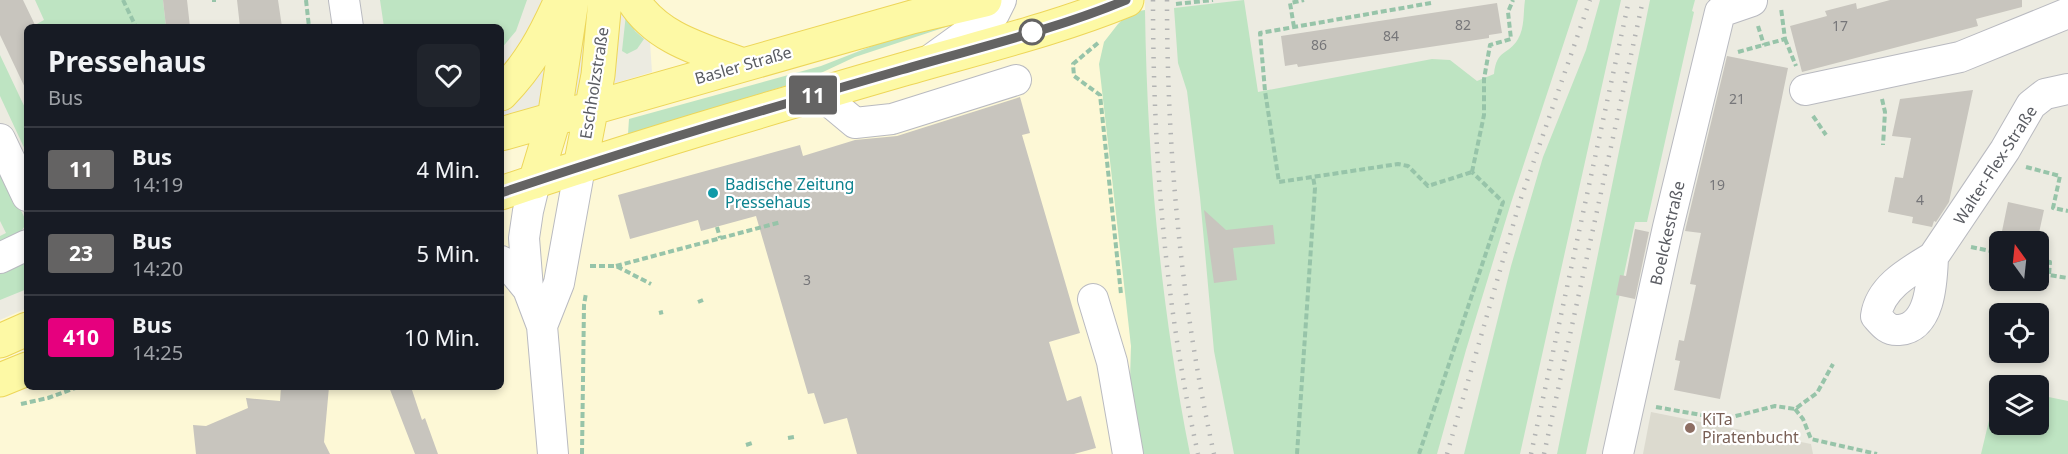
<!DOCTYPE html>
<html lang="de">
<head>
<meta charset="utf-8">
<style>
  body { margin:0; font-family:"Noto Sans",sans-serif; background:#20242c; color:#f1f3f6; height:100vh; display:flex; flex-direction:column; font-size:22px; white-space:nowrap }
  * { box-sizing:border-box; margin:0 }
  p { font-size:20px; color:#9ea1a6 }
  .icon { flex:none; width:33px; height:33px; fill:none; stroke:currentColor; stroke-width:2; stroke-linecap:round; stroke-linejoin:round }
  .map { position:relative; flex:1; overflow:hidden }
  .panel { position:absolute; left:24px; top:24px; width:480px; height:366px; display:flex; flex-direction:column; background:#171b24; border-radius:9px; box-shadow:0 3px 9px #0003 }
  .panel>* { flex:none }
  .badge { padding:0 12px; border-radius:4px; font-size:21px; line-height:39px }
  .needle { width:39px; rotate:345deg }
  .controls { position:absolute; left:1989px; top:231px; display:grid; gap:12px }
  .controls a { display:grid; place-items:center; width:60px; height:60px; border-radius:9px; background:#171b24; box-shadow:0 3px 9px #0003; font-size:30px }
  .map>.badge { position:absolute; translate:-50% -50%; box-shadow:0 0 0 3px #fff }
  .round { display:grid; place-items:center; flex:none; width:63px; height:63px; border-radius:9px; background:#20242c }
  .headline { display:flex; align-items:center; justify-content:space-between; height:102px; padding:0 24px }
  h1 { font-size:28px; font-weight:700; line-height:45px }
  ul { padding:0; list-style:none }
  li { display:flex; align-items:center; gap:18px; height:84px; padding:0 24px; border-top:2px solid #363941 }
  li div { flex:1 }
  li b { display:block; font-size:22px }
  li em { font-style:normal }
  li .badge { min-width:66px; font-weight:700; text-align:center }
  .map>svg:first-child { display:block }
  .commercial { fill:#fdf8d6 }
  .education { fill:#dcdacf }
  .green { fill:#bee4c2 }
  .building { fill:#c8c5be }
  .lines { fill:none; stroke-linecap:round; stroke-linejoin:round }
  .minor-casing { stroke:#b9bac0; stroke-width:32 }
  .major-casing { stroke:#edd659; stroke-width:35 }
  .path { stroke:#97c4a9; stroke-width:4; stroke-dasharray:6 3; stroke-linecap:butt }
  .minor { stroke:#fff; stroke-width:30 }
  .major { stroke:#fdf9a5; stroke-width:33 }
  .rail { stroke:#b2b3b3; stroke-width:4.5; stroke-dasharray:1.5 8; stroke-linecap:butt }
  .line-casing { stroke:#fff; stroke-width:14 }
  .line { stroke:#646363; stroke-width:9 }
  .stop-dot { fill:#fff; stroke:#646363; stroke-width:3 }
  .culture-dot { fill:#0f9aa8; stroke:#fff; stroke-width:2 }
  .education-dot { fill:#8d6e63; stroke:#fff; stroke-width:2 }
  .labels { text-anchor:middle; stroke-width:4.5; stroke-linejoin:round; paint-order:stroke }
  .number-label { font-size:14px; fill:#767679 }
  .street-label { font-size:16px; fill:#5a5c62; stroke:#fff }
  .culture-label { font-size:16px; fill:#0d838f; stroke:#fff; text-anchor:start }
  .education-label { font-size:16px; fill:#785e54; stroke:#fff; text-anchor:start }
</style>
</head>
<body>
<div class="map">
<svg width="2068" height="454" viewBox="0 0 2068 454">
  <rect width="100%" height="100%" fill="#ecebe1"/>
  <path class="commercial" d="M647 0H1145V10L1129 13 1104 42 1131 346 1130 382 1143 454H0V320L27 308V387H501V118L652 72Z"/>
  <path class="education" d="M1651 412 1811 444 1813 454H1643Z"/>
  <path class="green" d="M35 0H163L166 27H36L35 25 44 20Z
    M380 0H527L516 31 501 49V27H384Z
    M1244 0 1258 92 1432 59 1450 60 1477 81 1494 74C1497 48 1508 56 1518 39 1525 27 1523 13 1525 0H1578L1511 203 1466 350 1437 454H1234L1214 351 1200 197 1187 91 1178 63 1174 8Z
    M1600 0H1621L1520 454H1464L1511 266 1543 157 1586 50Z
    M1650 0H1695L1692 11 1694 12 1647 222H1635L1586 454H1557Z
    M1145 10C1147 159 1161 308 1190 454H1143L1130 382 1131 346 1099 64 1104 42 1118 24 1129 13Z
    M626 14 635 31 644 39 637 49 627 54 622 51Z
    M973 18 855 57 808 79 628 134 629 119 821 66 903 34Z
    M0 55 27 112V154L0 96Z
    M0 166 27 223 22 230 23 233 0 243V236L6 233 0 221Z
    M27 250V289L0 300V263Z
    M1997 387H1999L2000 424H2038L2039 395 2068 401V454H1981Z"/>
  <path class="building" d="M0 0H23L36 27H27V92L0 35Z
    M163 0H187L190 27H166Z
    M237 0H278L282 27H240Z
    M1890 0H2022V7L1976 19 1978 26 1802 72 1790 26 1827 16 1825 11 1856 3 1857 9Z
    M1497 3 1502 33 1489 35V38L1298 67 1297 64 1285 66 1281 36Z
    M1727 56 1788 68 1720 399 1674 390 1680 361 1675 360 1679 340 1684 341 1696 285 1690 284 1701 233 1685 231Z
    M1973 90 1949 202 1936 222 1934 221 1932 227 1912 223 1913 217 1888 212 1895 177 1903 178 1911 138 1892 136 1900 99Z
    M1020 97 1030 133 1022 135 1080 333 1049 342 1067 401 1081 396 1096 448 1074 454H857L847 418 824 424 814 393 808 394 756 216 701 231 698 220 630 239 618 195 800 145 803 156 855 140 897 136Z
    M2008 202 2044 210 2037 242 2001 236Z
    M1204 210 1226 230 1273 225 1275 244 1233 248 1237 280 1214 283Z
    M1635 229 1649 232 1635 299 1616 295 1620 275 1626 276Z
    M281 387H329L324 442 330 454H196L193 425 206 426 248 408 246 398 280 401Z
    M389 387H411L422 420 425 418 438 454H415Z"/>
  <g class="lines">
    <defs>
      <path id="minor" d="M344 0 348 27
        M933 58 994 14 1001 0
        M1805 90 1960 57 2068 13
        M819 93 855 123 892 119 1016 80
        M0 139 27 196
        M535 182 528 211 524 238 528 289 542 326 553 454
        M1933 257C1932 280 1931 328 1899 330 1888 331 1883 324 1876 316 1880 287 1910 271 1933 257L2005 150 2031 105 2045 94 2068 89
        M0 258 27 245
        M501 261 509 266 528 289
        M1093 299 1112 362 1128 454
        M542 326 559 283 580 167
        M1618 454 1668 227 1720 12 1752 1"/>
      <path id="major" d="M633 0C657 39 703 50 743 65
        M501 94C530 64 544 38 561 0
        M501 134 912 17 985 0
        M580 167 598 75 605 0
        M535 182 554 119 572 0
        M501 193C633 148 767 109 901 70 976 48 1054 30 1127 0
        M0 341 27 329
        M0 380 27 369"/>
    </defs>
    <use href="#minor" class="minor-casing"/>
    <use href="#major" class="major-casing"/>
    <path class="path" d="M123 0 136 27
      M212 0H216
      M306 0 309 27
      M1431 3 1260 33 1265 91 1279 182 1398 164 1408 166 1428 186 1472 172
      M1176 4 1213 0
      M1758 26 1764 45
      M1294 27 1290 3 1304 0
      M1785 39 1796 66
      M1098 43 1073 64 1074 76 1100 95 1121 294
      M1738 52 1785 39 1781 8
      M1882 99 1885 112 1883 145
      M1813 116 1826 135
      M2026 167 2060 176 2053 208 2068 211
      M1472 172 1484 115V79L1490 45 1511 39 1508 12 1513 0
      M717 227 720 238
      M1971 247 2000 253
      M2038 260 2050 262 2049 275 2068 278
      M590 266H616L651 284
      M616 266 781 222
      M698 302 703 300
      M659 313 663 312
      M21 404 48 398 78 387
      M1656 407 1724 419 1775 406 1795 409 1817 393 1833 364
      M1795 409 1803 419 1811 439 1877 454
      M788 438 794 437
      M746 445 752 443
      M582 454 584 305 586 293
      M1297 454 1315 188 1313 177
      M1419 454 1503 202 1472 172"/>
    <use href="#minor" class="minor"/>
    <use href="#major" class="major"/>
    <path class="rail" d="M1153 0C1153 154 1165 304 1198 454
      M1167 0C1167 152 1181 305 1214 454
      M1447 454 1520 201 1590 0
      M1531 454 1629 0
      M1544 454 1643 0"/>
  </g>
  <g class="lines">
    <defs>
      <path id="line" d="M501 193C633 148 767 109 901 70 976 48 1054 30 1126 0"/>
    </defs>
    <use href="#line" class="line-casing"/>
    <use href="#line" class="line"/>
  </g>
  <circle class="stop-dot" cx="1032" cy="32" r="12"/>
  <circle class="culture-dot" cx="713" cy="193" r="6"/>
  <circle class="education-dot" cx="1690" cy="428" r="6"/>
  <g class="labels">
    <g class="number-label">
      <text x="1463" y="30">82</text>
      <text x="1840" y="31">17</text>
      <text x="1391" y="41">84</text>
      <text x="1319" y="50">86</text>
      <text x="1737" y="104">21</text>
      <text x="1717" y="190">19</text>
      <text x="1920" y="205">4</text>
      <text x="807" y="285">3</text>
    </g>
    <g class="street-label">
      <text transform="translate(743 65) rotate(-16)" y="6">Basler Straße</text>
      <text transform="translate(594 83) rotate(-81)" y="6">Eschholzstraße</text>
      <text transform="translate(1995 165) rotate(-57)" y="6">Walter-Flex-Straße</text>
      <text transform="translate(1667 233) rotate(-77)" y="6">Boelckestraße</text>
    </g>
    <g class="culture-label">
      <text x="725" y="190">Badische Zeitung<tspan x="725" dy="18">Pressehaus</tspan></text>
    </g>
    <g class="education-label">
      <text x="1702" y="425">KiTa<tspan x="1702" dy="18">Piratenbucht</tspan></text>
    </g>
  </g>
</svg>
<div class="controls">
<a><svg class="needle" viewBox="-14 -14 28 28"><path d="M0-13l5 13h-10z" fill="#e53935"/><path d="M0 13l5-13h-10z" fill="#9ea1a6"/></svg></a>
<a><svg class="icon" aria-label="locate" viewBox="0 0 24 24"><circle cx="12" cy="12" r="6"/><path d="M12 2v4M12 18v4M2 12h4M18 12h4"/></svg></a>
<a><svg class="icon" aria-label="layers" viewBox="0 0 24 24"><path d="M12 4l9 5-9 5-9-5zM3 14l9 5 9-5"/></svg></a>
</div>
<b class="badge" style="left:813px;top:95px;background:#646363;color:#fff">11</b>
<section class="panel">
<div class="headline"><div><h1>Pressehaus</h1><p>Bus</p></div><a class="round"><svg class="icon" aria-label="heart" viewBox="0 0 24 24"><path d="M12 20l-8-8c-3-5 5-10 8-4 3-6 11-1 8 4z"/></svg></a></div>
<ul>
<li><span class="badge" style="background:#646363;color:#fff">11</span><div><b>Bus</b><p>14:19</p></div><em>4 Min.</em></li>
<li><span class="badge" style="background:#646363;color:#fff">23</span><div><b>Bus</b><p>14:20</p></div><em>5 Min.</em></li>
<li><span class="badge" style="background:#e6007e;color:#fff">410</span><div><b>Bus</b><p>14:25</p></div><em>10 Min.</em></li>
</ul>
</section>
</div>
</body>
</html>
